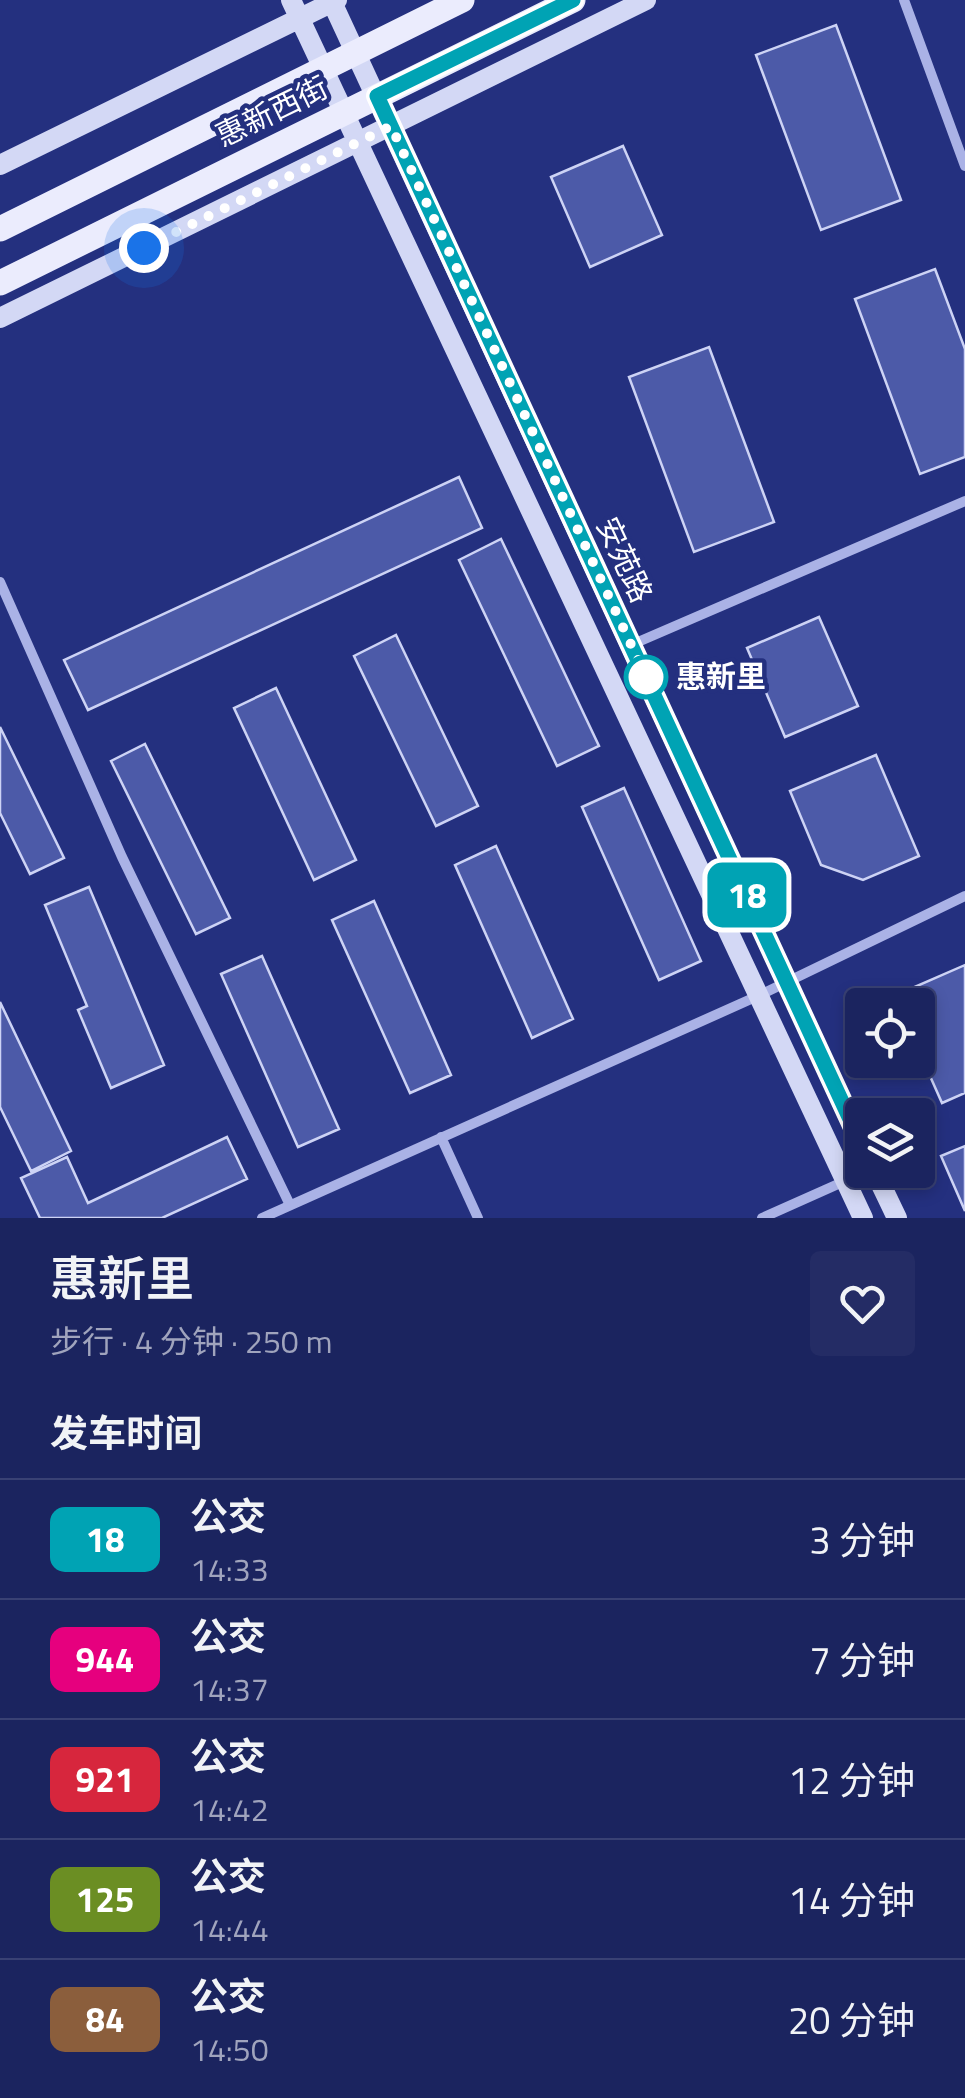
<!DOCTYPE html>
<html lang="zh">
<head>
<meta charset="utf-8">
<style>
  body { margin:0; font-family:"Titillium Web","Noto Sans SC",sans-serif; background:#242c65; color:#f1f3f6; height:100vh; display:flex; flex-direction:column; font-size:38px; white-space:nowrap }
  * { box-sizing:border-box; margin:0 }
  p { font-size:32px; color:#a0a4bd }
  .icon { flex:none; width:55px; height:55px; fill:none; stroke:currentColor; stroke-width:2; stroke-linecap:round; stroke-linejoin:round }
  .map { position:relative; height:1218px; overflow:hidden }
  .drawer { display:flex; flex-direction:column; background:#1b245f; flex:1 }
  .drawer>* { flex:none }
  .badge { padding:0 20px; border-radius:15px; font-size:35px; line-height:65px }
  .controls { position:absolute; left:845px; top:988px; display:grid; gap:20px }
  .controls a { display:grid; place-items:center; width:90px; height:90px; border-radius:10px; background:#1b245f; box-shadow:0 5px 15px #0003,0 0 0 2px #394174; font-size:50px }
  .you { position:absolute; width:50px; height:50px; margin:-25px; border:8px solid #fff; border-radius:50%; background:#1a73e8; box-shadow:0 0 0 15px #1a73e833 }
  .map>.badge { position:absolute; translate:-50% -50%; box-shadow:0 0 0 5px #fff }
  h2 { padding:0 50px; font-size:38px; line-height:90px }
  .round { display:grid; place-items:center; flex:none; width:105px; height:105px; border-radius:10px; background:#242c65 }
  .summary { display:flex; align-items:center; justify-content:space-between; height:170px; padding:0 50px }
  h1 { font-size:48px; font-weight:600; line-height:75px }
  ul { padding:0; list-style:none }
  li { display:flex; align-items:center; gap:30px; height:120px; padding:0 50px; border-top:2px solid #394174 }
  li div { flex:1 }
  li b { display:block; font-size:38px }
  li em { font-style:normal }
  li .badge { min-width:110px; font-weight:700; text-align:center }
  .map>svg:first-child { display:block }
  .building { fill:#4c5aa8; stroke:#cdd3f5; stroke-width:2.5 }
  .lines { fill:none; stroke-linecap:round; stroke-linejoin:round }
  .street { stroke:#aab2e6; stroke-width:10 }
  .secondary { stroke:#d3d8f5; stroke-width:20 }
  .primary { stroke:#ebecfd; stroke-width:25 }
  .line-casing { stroke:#fff; stroke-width:22 }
  .line { stroke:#00a3b4; stroke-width:15 }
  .walk { stroke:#fff; stroke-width:10; stroke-dasharray:0 18 }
  .stop-dot { fill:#fff; stroke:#00a3b4; stroke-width:5 }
  .labels { text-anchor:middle; stroke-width:9; stroke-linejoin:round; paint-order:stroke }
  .street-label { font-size:30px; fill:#fff; stroke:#24307f }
  .stop-label { font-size:30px; font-weight:bold; fill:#fff; stroke:#24307f; text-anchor:start }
</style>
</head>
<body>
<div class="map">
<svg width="965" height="1218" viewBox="0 0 965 1218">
  <rect width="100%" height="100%" fill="#24307f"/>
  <path class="building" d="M836 25 901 200 821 230 756 55Z
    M623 146 662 235 590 267 551 177Z
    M935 269 965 349V457L920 474 855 299Z
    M709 347 774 522 694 552 629 377Z
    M459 477 482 528 88 710 64 660Z
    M501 539 599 746 557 766 459 560Z
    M819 617 858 706 785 737 747 648Z
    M396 635 478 806 436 826 354 656Z
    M276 688 356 860 314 880 234 708Z
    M0 727 64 858 30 874 0 813Z
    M145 744 230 918 196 934 111 761Z
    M876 755 919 856 863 880 821 865 790 791Z
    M624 788 701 961 659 980 582 807Z
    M496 846 573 1019 532 1038 455 865Z
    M89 887 164 1065 111 1088 78 1010 87 1006 45 905Z
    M374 901 451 1075 410 1093 332 920Z
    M262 956 339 1129 298 1147 221 974Z
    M965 965V1093L942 1103 918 1049V1005H898L894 996Z
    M0 1002 71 1151 31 1171 0 1107Z
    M227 1137 247 1179 162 1218H40L21 1178 67 1157 88 1203Z
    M965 1146V1211L941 1156Z"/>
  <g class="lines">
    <path class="street" d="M904 0 965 166
      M0 582 122 857 290 1205
      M631 645 965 501
      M441 1137 478 1218
      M262 1218 760 995 965 896
      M762 1218 845 1181"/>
    <path class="secondary" d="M291 0 863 1218
      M331 0 862 1145
      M0 165 337 0
      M0 318 646 0
      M874 1170 897 1218"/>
    <path class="primary" d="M0 229 462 0
      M0 283 573 0"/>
  </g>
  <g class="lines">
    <defs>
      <path id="line" d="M573 0 377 96 862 1145"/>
    </defs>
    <use href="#line" class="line-casing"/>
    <use href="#line" class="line"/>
    <path class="walk" d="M144 248 391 126 646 677"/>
  </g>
  <circle class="stop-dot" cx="646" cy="677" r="20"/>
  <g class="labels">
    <g class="street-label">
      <text transform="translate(272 112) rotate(-26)" y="10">惠新西街</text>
      <text transform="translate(624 560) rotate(65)" y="10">安苑路</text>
    </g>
    <g class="stop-label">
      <text x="676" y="687">惠新里</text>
    </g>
  </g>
</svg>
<div class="controls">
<a><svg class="icon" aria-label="locate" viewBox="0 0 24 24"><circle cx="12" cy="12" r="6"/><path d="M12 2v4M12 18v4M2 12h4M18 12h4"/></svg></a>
<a><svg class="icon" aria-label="layers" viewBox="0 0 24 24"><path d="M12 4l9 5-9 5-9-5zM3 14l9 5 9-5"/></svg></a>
</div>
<div class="you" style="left:144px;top:248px"></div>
<b class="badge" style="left:747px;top:895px;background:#00a3b4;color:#fff">18</b>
</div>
<section class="drawer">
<div class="summary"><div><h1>惠新里</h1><p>步行 · 4 分钟 · 250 m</p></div><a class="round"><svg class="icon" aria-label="heart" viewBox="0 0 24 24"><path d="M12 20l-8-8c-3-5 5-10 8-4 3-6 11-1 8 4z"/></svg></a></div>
<h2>发车时间</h2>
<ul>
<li><span class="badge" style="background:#00a3b4;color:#fff">18</span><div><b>公交</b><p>14:33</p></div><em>3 分钟</em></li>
<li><span class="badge" style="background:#e6007e;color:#fff">944</span><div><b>公交</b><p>14:37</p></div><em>7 分钟</em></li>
<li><span class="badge" style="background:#d7263d;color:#fff">921</span><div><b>公交</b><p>14:42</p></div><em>12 分钟</em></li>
<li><span class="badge" style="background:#6b8e23;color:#fff">125</span><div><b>公交</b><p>14:44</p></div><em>14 分钟</em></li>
<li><span class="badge" style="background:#8b5e3c;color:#fff">84</span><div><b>公交</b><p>14:50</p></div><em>20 分钟</em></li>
</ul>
</section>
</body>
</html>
